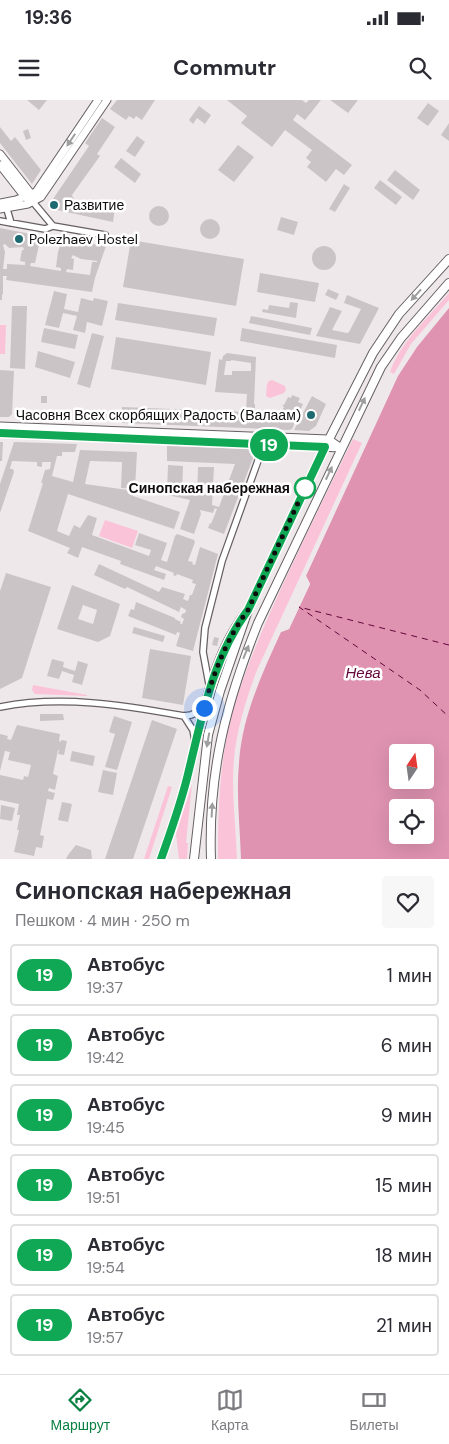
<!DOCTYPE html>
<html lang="ru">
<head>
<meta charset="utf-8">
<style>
  body { margin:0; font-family:"DM Sans",sans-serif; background:#f7f7f7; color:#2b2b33; height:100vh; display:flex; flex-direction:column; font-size:19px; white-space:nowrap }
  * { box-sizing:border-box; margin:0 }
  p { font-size:16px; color:#7c7c81 }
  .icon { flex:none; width:28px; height:28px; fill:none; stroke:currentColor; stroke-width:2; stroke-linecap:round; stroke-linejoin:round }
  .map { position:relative; height:759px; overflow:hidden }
  .side { display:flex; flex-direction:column; background:#fff; flex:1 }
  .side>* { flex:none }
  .badge { padding:0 10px; border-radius:16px; font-size:18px; line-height:32px }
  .needle { width:32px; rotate:13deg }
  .buttons { position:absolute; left:389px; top:644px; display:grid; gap:10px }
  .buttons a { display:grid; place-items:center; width:45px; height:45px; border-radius:5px; background:#fff; box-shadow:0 5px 20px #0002; font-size:25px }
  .you { position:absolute; width:25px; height:25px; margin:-12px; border:4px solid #fff; border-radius:50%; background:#1a73e8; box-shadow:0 0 0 8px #1a73e833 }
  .map>.badge { position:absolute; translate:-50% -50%; box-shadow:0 0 0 2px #fff }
  .round { display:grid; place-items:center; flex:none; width:52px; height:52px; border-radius:5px; background:#f7f7f7 }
  .head { display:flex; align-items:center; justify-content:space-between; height:85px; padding:0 15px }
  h1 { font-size:24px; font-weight:700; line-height:38px }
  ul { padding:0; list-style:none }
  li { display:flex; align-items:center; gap:15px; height:62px; margin:0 10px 8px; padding:0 5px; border:2px solid #e1e1e2; border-radius:5px }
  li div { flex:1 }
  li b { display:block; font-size:19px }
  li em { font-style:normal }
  li .badge { min-width:55px; font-weight:700; text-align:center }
  .status { display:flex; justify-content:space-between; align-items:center; height:35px; padding:0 25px; background:#fff; direction:ltr }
  .status svg { height:14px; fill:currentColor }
  header { display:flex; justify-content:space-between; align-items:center; height:65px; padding:0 15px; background:#fff; font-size:22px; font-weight:700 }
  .tabs { display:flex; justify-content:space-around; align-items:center; height:70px; border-top:1px solid #e1e1e2; background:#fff; font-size:14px; color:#7c7c81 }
  .tabs a { display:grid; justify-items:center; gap:2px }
  .tabs .active { color:#0b8043 }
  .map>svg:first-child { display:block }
  .green { fill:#fbc3d8 }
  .water { fill:#df93b1; fill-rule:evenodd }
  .pier { fill:#efe8ea }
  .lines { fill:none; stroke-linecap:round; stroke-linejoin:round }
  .ferry { stroke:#63073a; stroke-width:1; stroke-dasharray:6 5; stroke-linecap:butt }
  .building { fill:#cbc4c7; fill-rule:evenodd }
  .minor-casing { stroke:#666062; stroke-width:8 }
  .tertiary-casing { stroke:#666062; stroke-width:9 }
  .secondary-casing { stroke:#666062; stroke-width:10 }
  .minor { stroke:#fff; stroke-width:5.5 }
  .tertiary { stroke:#fff; stroke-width:7 }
  .secondary { stroke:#fff; stroke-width:8 }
  .oneway { fill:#9f9e9e }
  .line-casing { stroke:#fff; stroke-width:11 }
  .line { stroke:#10a855; stroke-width:8 }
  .walk { stroke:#0f0c0d; stroke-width:5; stroke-dasharray:0 9 }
  .poi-dot { fill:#1e6a71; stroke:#fff; stroke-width:2 }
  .stop-dot { fill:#fff; stroke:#10a855; stroke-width:2.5 }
  .labels { text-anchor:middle; stroke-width:5; stroke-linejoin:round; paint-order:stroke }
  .poi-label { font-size:14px; fill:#0f0c0d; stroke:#fff; text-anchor:start }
  .stop-label { font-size:14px; font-weight:bold; fill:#0f0c0d; stroke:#fff; text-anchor:end }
  .water-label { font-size:15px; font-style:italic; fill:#63073a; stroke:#fff }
</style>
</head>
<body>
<div class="status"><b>19:36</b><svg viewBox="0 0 49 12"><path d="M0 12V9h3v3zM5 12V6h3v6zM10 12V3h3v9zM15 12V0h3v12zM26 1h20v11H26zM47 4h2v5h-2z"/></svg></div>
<header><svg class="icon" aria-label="menu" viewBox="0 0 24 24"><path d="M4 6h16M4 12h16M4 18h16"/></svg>Commutr<svg class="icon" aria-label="search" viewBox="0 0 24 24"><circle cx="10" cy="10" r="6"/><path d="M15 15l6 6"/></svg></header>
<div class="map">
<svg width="449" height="759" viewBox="0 0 449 759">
  <rect width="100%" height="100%" fill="#efe8ea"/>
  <path class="green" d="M449 193V200L411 244 394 274 390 272C401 241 428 218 449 193Z
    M0 225H6L5 254H0Z
    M272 280 285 286 286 290 284 293 270 298 266 296 267 284 269 281Z
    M353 339 362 343 257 570C246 600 237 628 234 659 231 692 236 726 237 759H218C218 716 219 673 228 631 239 583 259 537 279 493 303 441 328 390 353 339Z
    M105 420 138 431 132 448 99 436Z
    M33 585 87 595V596L35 594 32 590Z
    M192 684 186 743H188L187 759H179L176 734Z
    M168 686 172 687 149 759H144Z"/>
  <path class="water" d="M449 208V759H241C240 727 236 695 239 663 242 616 262 574 281 532L289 529 310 484 306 476 398 276 417 247ZM398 652H425V680H398ZM398 708H425V735H398Z"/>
  <path class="pier" d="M306 476 310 484 289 529 281 532 282 530 287 528 307 484 305 478Z"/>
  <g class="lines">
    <path class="ferry" d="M449 545 299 507 420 590 449 617"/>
  </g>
  <path class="building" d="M27 0H47L39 10Z
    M117 0H155L142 20 136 16 134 19 129 16 126 20 110 9Z
    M227 0H302L306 3 309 0H321L305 20 297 14 293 20 352 65 344 75 336 69 326 82 307 67 311 62 306 58 312 50 285 30 272 47 241 23 247 16Z
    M330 0H358L348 13Z
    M428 3 439 11 428 26 417 18Z
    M199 6 211 15 205 24 197 18 193 24 189 20Z
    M102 18 115 27 97 54 100 56 72 95 74 100 115 108 113 122 57 110 52 103 53 99 89 46 85 43Z
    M449 23V41L441 35Z
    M0 27 11 41 15 37 41 70 32 84 0 43Z
    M28 29 31 38 26 40 23 31Z
    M137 36 145 42 135 57 126 51Z
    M238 45 254 57 234 82 218 70Z
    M121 58 141 74 135 83 114 67Z
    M395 70 420 90 413 100 387 80Z
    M380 80 402 97 396 105 374 88Z
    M344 84 350 88 335 112 329 109Z
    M149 116a10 10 0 1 1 20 0a10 10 0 1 1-20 0Z
    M281 117 298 122 294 135 277 130Z
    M200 129a10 10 0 1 1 20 0a10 10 0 1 1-20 0Z
    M0 128 41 136 35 163H31L30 166 61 171V168L56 167 58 152 62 139 106 146 95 178 92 192 6 180 7 176H3V194L2 195V200H0ZM5 144 9 148 23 147 24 150H22L20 161 25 162V165L7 164V169H3L5 152 3 145ZM73 155 81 159 97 161V162H92L90 175 66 172 67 169 73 170 74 159 71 158Z
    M131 140 244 159 236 206 123 187Z
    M312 158a12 12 0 1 1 24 0a12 12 0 1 1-24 0Z
    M260 173 319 183 315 202 257 192Z
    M328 189 339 194 336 200 325 195Z
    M54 191 67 194 64 209 78 212 81 198 93 201 94 198 108 201 102 226 87 222 85 233 73 230 77 216 63 213 59 228 45 225Z
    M347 195 379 208 360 244 316 236 330 207 342 211 332 230 347 233 349 232 361 209 344 203Z
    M290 202 298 203 296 218 262 212 263 209 268 210 269 205 289 208Z
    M118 203 217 218 214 236 115 220Z
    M12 206H27L25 269 10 268Z
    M251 216 312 228 310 235 249 223Z
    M44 228 78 235 75 249 41 242Z
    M242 228 337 245 335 258 240 241Z
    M92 233 104 236 90 288 77 284Z
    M116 237 211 252 206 285 111 269Z
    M38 251 75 262 70 278 35 267Z
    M227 253 256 257 254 304H255V308H251L250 311 269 312V310H271V312H281L284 307 282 305H284L288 297 291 298 292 295 300 298 298 302 303 304 292 329 289 330 122 323V307L246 312 247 294 215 292 219 259 222 260 223 256ZM231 260 251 263V271H232V275H224L226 261H231Z
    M0 270 14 271 12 314 9 317H0Z
    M41 296H47V303H41Z
    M312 296 326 304 316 326 309 331 294 330Z
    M0 342H3L2 361H0Z
    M14 342 77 344 75 352H62V356H57L52 376 73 382 80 350 137 352 135 389 121 388 122 362 90 361 85 384 135 391 133 396 180 412 174 429 68 394 57 431 69 436 74 425 80 428 88 415 97 418 92 435 149 456 151 450 135 445 139 433 167 443 161 460 167 462 175 436 177 434 194 440 195 442 188 461 193 462 192 464 195 465 200 447 218 454 193 551 176 546 180 533 177 532 176 535 128 516 131 509 134 510 136 502 175 518V519L181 522 180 524H182L184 519 181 517 182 514 185 513 186 510 181 507 179 512 127 487 125 489 94 475 99 464 159 492 162 487 185 494 183 499 188 501 190 495H192L196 484 192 483 193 480 177 474 176 476 173 475 174 473 156 466 154 470 166 474 164 480 120 464 121 461 82 447 78 458 67 453 70 448 28 431 43 383H41L45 370 50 369 51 362H42V367L37 366V362L12 361 10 369H13L14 372 0 413V384Z
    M167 346 252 349 255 353 224 434 208 428 210 423 211 424 217 409 215 408 213 413 200 410 201 414 194 434 180 429 190 400 154 392 156 385 164 386V391L167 392 168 365 183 366 182 393 184 394 186 392 194 393 197 396 198 367H214L212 405 219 407 235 364 167 361Z
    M6 473 51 487 22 578 0 589V491Z
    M72 485 120 504 110 536 98 542 57 529ZM83 505 97 510 93 524 78 519Z
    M134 527 165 536 163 542 132 533Z
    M214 537 219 538 217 546 212 545Z
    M150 549 191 556 183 605 142 598Z
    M52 559 64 562 63 567 75 571 78 561 88 564 82 585 72 582 74 575 62 571 59 579 47 576Z
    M40 614H63L64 620 40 621Z
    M114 616 132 622 117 670 105 667 115 634 109 632Z
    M152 620 177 629 133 759H105Z
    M17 625 60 634 59 641 61 642V640L67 641 64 655 58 654 59 650H58L53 674 58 676 55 690 49 688 48 691 55 693 53 700 47 699 40 735 44 736 42 748 36 747 34 756 14 752 19 730H17L20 715H17L19 704 0 700V675L23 680 24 676 28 677 31 665 8 660 10 652 5 651 0 671V634L8 636 7 639 11 640Z
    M72 651 95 656 93 666 70 661Z
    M103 670 117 673 113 695 98 692Z
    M62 702 72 704 68 722 58 720Z
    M1 705 15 708 12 721 0 719Z
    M76 745 91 750 92 759H66L68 755Z"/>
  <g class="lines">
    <defs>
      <path id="minor" d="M33 102 53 126
        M6 106 11 123
        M0 121 45 129 53 126 105 135
        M209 584 203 552 205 528 222 461 260 355 262 341
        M0 607C61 595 123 605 184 616L191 615 204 609
        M184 616 193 630 195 641"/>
      <path id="tertiary" d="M0 54 32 95V98
        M0 65 25 97 28 99
        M0 103 16 100 36 92 98 0
        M0 109 28 104 41 97 107 0
        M0 326 328 339 341 348
        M0 333 341 348"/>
      <path id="secondary" d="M161 759C170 733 179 708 186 682 200 628 210 560 244 515
        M194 759 208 635 220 591 248 510 325 347 373 253 399 214 449 159
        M211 759C208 672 226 603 258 523L381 267 401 238 449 183"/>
    </defs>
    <use href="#minor" class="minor-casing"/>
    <use href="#tertiary" class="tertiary-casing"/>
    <use href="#secondary" class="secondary-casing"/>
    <use href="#minor" class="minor"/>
    <use href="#tertiary" class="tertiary"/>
    <use href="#secondary" class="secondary"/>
  </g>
  <defs><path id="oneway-solid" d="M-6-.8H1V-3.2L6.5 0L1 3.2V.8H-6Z" transform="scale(1.25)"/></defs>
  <g class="oneway">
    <use href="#oneway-solid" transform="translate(71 40) rotate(124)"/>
    <use href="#oneway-solid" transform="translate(416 195) rotate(132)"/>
    <use href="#oneway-solid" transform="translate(362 304) rotate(-65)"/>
    <use href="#oneway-solid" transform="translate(329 373) rotate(-65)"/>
    <use href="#oneway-solid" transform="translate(246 552) rotate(-68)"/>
    <use href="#oneway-solid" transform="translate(208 640) rotate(100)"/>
    <use href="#oneway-solid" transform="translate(212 710) rotate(-87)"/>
  </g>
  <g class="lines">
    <defs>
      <path id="line" d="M0 333 325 347 248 510C211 560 201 623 186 682 179 708 170 734 161 759"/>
    </defs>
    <use href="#line" class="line-casing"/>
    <use href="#line" class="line"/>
    <path class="walk" d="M204 608C213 574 227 538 248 510L305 388"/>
  </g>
  <g class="poi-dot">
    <circle cx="54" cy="105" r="5"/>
    <circle cx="19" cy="139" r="5"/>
    <circle cx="311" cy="315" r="5"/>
  </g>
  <circle class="stop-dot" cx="305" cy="388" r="10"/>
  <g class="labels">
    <g class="poi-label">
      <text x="64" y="110">Развитие</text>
      <text x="29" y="144">Polezhaev Hostel</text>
      <text x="301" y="320" text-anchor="end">Часовня Всех скорбящих Радость (Валаам)</text>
    </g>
    <g class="stop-label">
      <text x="290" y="393">Синопская набережная</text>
    </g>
    <g class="water-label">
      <text x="363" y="578">Нева</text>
    </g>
  </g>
</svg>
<div class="buttons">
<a><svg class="needle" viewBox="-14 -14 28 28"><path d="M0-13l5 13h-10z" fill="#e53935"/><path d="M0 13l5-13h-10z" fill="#7c7c81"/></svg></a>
<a><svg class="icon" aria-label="locate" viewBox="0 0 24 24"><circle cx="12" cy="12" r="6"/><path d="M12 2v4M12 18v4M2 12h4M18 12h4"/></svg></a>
</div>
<div class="you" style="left:204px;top:608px"></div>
<b class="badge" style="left:269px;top:345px;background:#10a855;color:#fff">19</b>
</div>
<section class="side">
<div class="head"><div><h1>Синопская набережная</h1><p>Пешком · 4 мин · 250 m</p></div><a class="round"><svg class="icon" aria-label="heart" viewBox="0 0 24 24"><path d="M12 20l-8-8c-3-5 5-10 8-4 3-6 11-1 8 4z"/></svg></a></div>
<ul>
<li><span class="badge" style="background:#10a855;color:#fff">19</span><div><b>Автобус</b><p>19:37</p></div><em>1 мин</em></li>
<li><span class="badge" style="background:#10a855;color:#fff">19</span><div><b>Автобус</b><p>19:42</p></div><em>6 мин</em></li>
<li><span class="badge" style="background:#10a855;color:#fff">19</span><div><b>Автобус</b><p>19:45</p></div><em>9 мин</em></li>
<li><span class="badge" style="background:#10a855;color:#fff">19</span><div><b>Автобус</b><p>19:51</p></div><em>15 мин</em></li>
<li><span class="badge" style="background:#10a855;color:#fff">19</span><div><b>Автобус</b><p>19:54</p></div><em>18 мин</em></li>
<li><span class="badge" style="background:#10a855;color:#fff">19</span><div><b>Автобус</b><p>19:57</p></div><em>21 мин</em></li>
</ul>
</section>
<nav class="tabs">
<a class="active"><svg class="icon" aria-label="directions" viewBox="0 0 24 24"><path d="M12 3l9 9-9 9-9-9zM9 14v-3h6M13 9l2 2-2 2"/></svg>Маршрут</a>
<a><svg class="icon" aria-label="map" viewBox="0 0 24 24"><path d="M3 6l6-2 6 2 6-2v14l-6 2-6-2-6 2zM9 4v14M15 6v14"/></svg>Карта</a>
<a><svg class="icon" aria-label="tickets" viewBox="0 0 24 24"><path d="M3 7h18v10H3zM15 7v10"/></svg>Билеты</a>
</nav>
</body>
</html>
